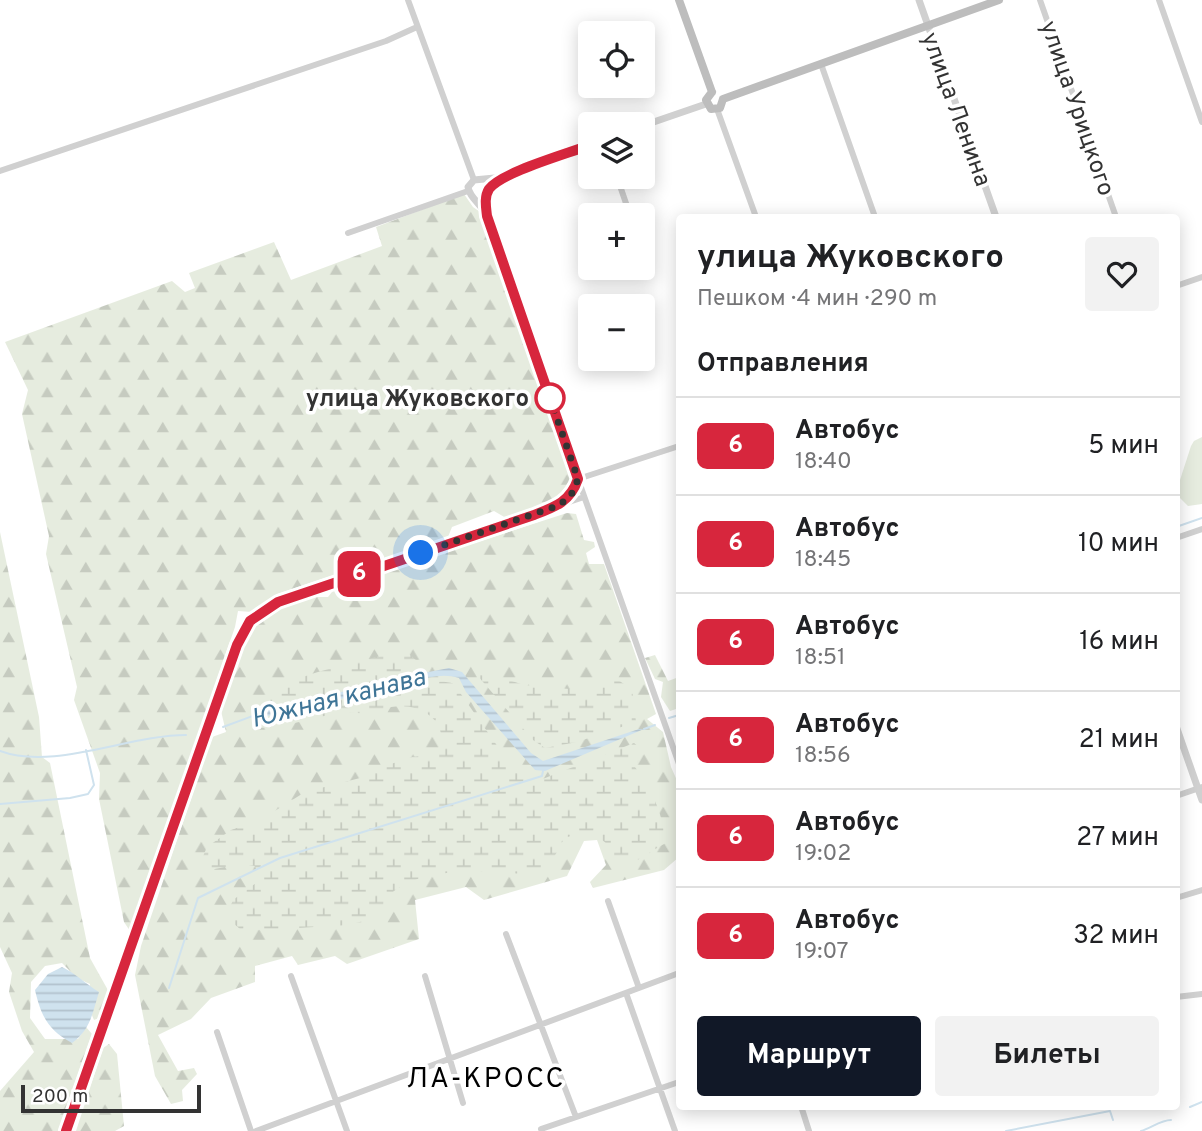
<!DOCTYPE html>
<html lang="ru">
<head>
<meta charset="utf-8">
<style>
  body { margin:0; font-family:Overpass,sans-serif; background:#f2f2f2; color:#202124; height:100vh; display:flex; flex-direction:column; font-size:26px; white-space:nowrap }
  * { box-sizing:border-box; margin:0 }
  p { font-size:23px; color:#757577 }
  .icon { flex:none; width:38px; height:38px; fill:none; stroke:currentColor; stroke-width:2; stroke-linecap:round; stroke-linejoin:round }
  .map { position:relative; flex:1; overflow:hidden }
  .side { position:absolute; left:676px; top:214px; width:504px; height:896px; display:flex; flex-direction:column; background:#fff; border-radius:7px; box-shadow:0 4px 18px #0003 }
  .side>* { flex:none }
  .badge { padding:0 14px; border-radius:10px; font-size:24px; line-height:46px }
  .buttons { position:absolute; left:578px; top:21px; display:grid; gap:14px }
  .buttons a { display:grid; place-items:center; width:77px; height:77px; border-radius:7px; background:#fff; box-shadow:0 4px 18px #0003; font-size:35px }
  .scale { position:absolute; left:21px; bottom:18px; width:180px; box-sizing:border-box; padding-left:7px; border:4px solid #333; border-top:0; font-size:19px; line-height:24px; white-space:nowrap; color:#333; -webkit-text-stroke:5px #fff; paint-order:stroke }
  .you { position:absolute; width:35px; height:35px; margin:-18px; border:5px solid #fff; border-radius:50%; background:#1a73e8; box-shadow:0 0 0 10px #1a73e833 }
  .map>.badge { position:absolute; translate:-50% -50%; box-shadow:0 0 0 4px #fff }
  h2 { padding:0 21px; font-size:26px; line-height:63px }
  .round { display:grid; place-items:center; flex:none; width:74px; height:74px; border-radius:7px; background:#f2f2f2 }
  .headline { display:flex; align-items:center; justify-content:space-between; height:119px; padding:0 21px }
  h1 { font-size:33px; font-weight:700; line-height:52px }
  .primary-button { display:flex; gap:14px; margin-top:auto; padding:14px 21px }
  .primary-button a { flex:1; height:80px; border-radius:7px; background:#111827; color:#fff; font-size:28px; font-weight:700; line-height:80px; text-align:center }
  .primary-button a+a { background:#f2f2f2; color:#202124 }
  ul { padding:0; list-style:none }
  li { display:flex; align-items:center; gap:21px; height:98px; padding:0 21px; border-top:2px solid #e0e0e0 }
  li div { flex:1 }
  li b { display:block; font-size:26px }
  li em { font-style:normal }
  li .badge { min-width:77px; font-weight:700; text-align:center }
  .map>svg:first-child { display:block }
  .forest { fill:url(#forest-firs) }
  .wetland { fill:url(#wetland-marsh) }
  .park { fill:#e6ecdf }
  .water { fill:url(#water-rules) }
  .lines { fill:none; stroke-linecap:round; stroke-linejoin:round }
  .stream { stroke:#cfe2ee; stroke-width:2 }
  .minor { stroke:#d0d0d0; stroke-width:6 }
  .tertiary { stroke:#d0d0d0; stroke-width:7 }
  .secondary { stroke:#bdbdbd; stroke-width:8 }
  .line-casing { stroke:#fff; stroke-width:16 }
  .line { stroke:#d7263d; stroke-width:10 }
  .walk { stroke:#333; stroke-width:7; stroke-dasharray:0 12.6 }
  .stop-dot { fill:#fff; stroke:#d7263d; stroke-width:3.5 }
  .labels { text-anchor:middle; stroke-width:7; stroke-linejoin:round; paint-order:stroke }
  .street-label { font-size:24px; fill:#333; stroke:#fff }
  .stop-label { font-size:24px; font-weight:bold; fill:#333; stroke:#fff; text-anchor:end }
  .water-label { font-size:26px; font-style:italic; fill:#3f7597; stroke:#fff }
  .quarter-label { font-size:28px; letter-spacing:2px; fill:#000; stroke:#fff }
</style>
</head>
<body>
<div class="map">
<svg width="1202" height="1131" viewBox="0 0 1202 1131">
  <defs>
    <pattern id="forest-firs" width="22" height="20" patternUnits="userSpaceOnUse" patternTransform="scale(1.75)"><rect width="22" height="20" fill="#e6ecdf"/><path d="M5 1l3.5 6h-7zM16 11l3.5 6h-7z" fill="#c6cbc0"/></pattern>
    <pattern id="wetland-marsh" width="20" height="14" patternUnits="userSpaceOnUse" patternTransform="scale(1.75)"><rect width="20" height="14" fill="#e6ecdf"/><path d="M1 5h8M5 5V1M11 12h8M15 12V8" fill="none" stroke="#c6cbc0"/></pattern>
    <pattern id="water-rules" width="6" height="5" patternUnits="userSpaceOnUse" patternTransform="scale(1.75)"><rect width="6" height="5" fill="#cfe2ee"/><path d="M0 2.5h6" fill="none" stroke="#b2c2cd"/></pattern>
  </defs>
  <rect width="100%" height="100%" fill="#fff"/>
  <path class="forest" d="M464 194 473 207 483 214 569 466 570 482 556 499 506 518 494 511 452 527 448 537 277 594 252 612 238 611 235 627 130 931 124 922 99 799 100 773 74 700 77 687 46 554 49 536 22 414 28 390 5 342 172 281 185 292 195 288 189 273 274 242 291 280 382 246 376 227Z
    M567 513 576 514 584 540 594 542 595 547 586 553 589 564H604L656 714 647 719 663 732 671 767 679 785V857L664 870 593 888 590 882 606 865 597 840 584 841 567 876 484 900 466 887 415 900 419 939 347 964 335 956 298 965 292 956 255 966V982L211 998 191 1019 158 1035 178 1071 194 1068 197 1074 182 1090 183 1101 171 1104 155 1076 135 975 141 946 212 737 226 732 221 711 242 647 256 623 276 610 312 597H328L335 588Z
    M0 532 39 717 42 757 50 763 90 958 109 992 99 1018 94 1020 88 1006 90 984 77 978 62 963 45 966 31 982 30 1018 45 1039H78L86 1027 92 1034 58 1131H0V1091L34 1052 22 1031 9 992 12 973 0 947Z
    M655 655 668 681 679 677V708L670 711 661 697 663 682 655 679 645 658Z
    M109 1044 117 1054 124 1126 115 1131H76L103 1048Z"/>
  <path class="wetland" d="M394 653 409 654 417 661V680C429 685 441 679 454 684L512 767 523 777 535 782 634 743 640 748 642 754 635 767C653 793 662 811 666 843 649 851 638 866 617 863 608 835 590 830 564 838 545 885 518 872 479 871 452 871 406 875 388 897 384 902 382 911 379 917L348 925 263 930 240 929 226 917 233 900 260 880 255 866 242 864 209 870 201 861 207 847 231 830 262 819 305 792 364 777 385 766 412 757 433 754 442 746C444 716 418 703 391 707 384 708 378 712 370 713 361 714 352 712 343 713 314 716 287 728 257 728L250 713C256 706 261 699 269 693 292 675 364 660 394 653Z
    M482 671 524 685 581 690 613 677 632 689 636 722 577 742 545 748 533 740 477 675Z"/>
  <path class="park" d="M1202 437V504L1188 506 1178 496 1180 480 1191 446 1194 441Z"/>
  <path class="water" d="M449 668 462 672 531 753 543 761 639 729H644L545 771 535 770 466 692 459 678C444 673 431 677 416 680 363 689 309 713 256 717L257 712C321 698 384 680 449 668Z
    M62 967C75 973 86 984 99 992 92 1014 91 1029 72 1043 48 1030 41 1016 35 990L48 974Z"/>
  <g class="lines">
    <path class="stream" d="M1176 527 1202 518
      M669 718 679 715
      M223 727 258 714
      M644 729 655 725
      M0 751C53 771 129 735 186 735
      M0 804 70 798 88 794 94 785 86 750
      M169 988 198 898 280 858 542 776 543 771
      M1190 1107 1202 1102
      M1006 1131 1110 1111 1113 1120
      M1141 1131C1151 1128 1161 1120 1171 1120"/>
    <path class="minor" d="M408 0 474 180
      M1040 0 1116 217
      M1159 0 1202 122
      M821 64 875 217
      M717 109 756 217
      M0 171 386 41 417 27
      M617 177 630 215
      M348 233 468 191
      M1176 286 1202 277
      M679 446 578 479 679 764
      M560 505 584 497
      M1176 538 1202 529
      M1176 796 1202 787
      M1176 898 1202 890
      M608 901 639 988
      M506 934 576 1117
      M291 976 347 1131
      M425 976 463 1103
      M626 993 675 1131
      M1176 997 1202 994
      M217 1032 251 1131
      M801 1106 809 1131
      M541 1129 679 1082
      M256 1131 679 973"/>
    <path class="tertiary" d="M919 0 996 217
      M642 126 706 104
      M486 212 488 190 503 178
      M1176 726 1202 800
      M66 1131 237 645 250 621 278 602 534 515C555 507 570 502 578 479L487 216C482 205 469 197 468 187L474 180 505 177 590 145"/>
    <path class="secondary" d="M679 0 712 92
      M712 92 706 100 711 109 720 108 723 99
      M723 99 999 0"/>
  </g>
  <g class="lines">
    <defs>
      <path id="line" d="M66 1131 237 645 250 621 278 602 534 515C555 507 570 502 578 479L487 216C486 207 484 197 489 189 502 172 567 154 590 145"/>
    </defs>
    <use href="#line" class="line-casing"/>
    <use href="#line" class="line"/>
    <path class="walk" d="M421 553 560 505 573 492 578 479 550 398"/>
  </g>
  <circle class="stop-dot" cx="550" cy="398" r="14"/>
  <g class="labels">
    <g class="street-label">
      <text transform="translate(1078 108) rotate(71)" y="8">улица Урицкого</text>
      <text transform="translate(957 109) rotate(70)" y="8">улица Ленина</text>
    </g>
    <g class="stop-label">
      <text x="529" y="406">улица Жуковского</text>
    </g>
    <g class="water-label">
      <text transform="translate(338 697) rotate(-14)" y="9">Южная канава</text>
    </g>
    <g class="quarter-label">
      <text x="486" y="1087">ЛА-КРОСС</text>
    </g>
  </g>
</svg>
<div class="buttons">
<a><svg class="icon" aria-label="locate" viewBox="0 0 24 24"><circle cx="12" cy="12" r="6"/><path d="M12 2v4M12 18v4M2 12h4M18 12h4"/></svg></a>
<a><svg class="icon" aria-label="layers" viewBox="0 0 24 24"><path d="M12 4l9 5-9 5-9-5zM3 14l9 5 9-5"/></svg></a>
<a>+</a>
<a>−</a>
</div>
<div class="scale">200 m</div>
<div class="you" style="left:421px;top:553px"></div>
<b class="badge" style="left:359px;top:574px;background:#d7263d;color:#fff">6</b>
<section class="side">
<div class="headline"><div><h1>улица Жуковского</h1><p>Пешком · 4 мин · 290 m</p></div><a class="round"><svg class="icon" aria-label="heart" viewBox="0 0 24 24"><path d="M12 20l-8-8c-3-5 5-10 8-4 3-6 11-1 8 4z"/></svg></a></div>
<h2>Отправления</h2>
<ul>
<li><span class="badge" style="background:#d7263d;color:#fff">6</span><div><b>Автобус</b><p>18:40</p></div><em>5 мин</em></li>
<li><span class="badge" style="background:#d7263d;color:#fff">6</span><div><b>Автобус</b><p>18:45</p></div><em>10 мин</em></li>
<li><span class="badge" style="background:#d7263d;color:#fff">6</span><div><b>Автобус</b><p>18:51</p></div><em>16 мин</em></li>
<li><span class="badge" style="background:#d7263d;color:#fff">6</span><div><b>Автобус</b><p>18:56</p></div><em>21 мин</em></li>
<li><span class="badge" style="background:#d7263d;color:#fff">6</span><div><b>Автобус</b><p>19:02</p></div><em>27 мин</em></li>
<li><span class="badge" style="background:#d7263d;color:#fff">6</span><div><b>Автобус</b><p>19:07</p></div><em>32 мин</em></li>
</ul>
<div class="primary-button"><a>Маршрут</a><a>Билеты</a></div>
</section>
</div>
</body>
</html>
